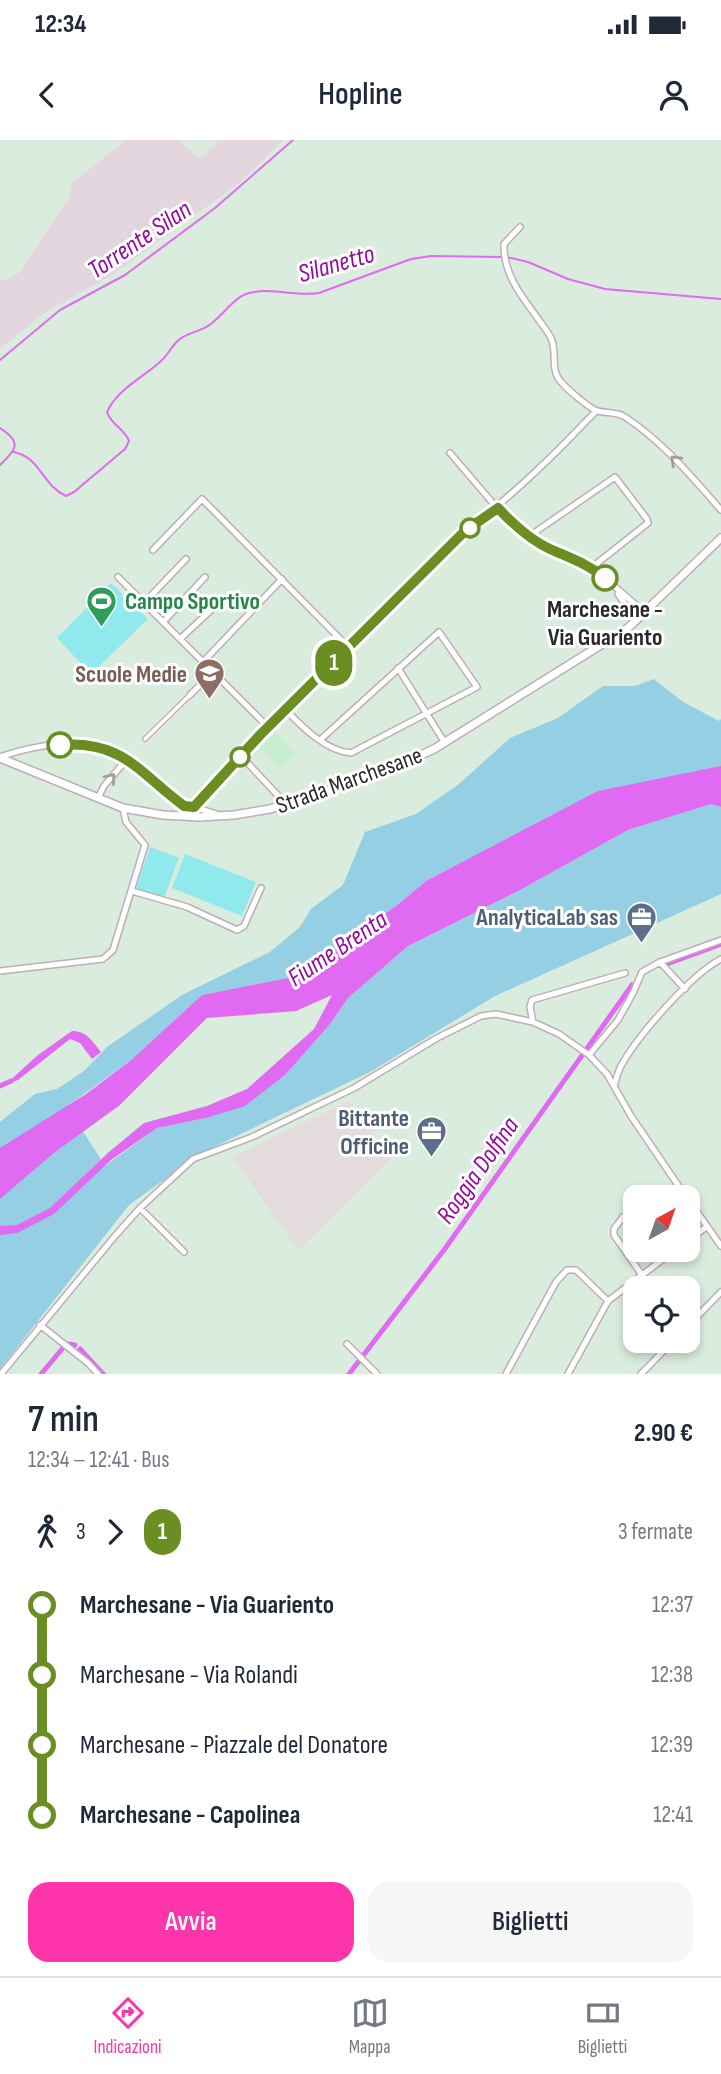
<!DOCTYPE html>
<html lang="it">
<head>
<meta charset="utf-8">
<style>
  body { margin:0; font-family:"Sofia Sans Condensed",sans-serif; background:#f6f6f7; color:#1f2937; height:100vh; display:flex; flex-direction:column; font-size:26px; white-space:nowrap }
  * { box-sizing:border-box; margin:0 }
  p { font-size:23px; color:#747a83 }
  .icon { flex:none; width:38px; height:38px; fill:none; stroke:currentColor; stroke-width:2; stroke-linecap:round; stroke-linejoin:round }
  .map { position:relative; height:1234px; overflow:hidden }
  .side { display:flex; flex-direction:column; background:#fff; flex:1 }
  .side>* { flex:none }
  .badge { padding:0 14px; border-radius:23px; font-size:24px; line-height:46px }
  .needle { width:46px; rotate:40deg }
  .buttons { position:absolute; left:623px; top:1045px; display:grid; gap:14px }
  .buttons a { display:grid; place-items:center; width:77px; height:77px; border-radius:14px; background:#fff; box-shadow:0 4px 10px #0003; font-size:35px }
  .map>.badge { position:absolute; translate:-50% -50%; box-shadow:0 0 0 4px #fff }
  .legs { display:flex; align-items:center; gap:10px; height:77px; padding:0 28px; font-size:23px }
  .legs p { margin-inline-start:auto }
  .summary { display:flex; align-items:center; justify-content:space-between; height:119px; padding:0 28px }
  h1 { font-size:38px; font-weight:600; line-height:52px }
  .primary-button { display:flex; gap:14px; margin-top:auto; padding:14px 28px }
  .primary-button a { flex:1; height:80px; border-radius:21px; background:#fe35aa; color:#fff; font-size:28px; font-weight:600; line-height:80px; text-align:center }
  .primary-button a+a { background:#f6f6f7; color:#1f2937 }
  ul { padding:0 28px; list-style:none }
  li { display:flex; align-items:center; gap:24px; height:70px; font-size:26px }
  li i { display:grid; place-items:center; width:10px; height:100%; margin:0 9px; background:currentColor }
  li i::after { content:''; width:18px; height:18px; margin:-9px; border:5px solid; border-radius:50%; background:#fff }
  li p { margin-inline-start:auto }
  li:first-child i { background:linear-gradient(#0000 50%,currentColor 0) }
  li:last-child i { background:linear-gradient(currentColor 50%,#0000 0) }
  .status { display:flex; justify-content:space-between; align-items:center; height:49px; padding:0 35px; background:#fff; direction:ltr }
  .status svg { height:19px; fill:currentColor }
  header { display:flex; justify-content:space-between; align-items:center; height:91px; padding:0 28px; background:#fff; font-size:32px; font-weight:600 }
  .menu { display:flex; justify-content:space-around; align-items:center; height:98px; border-top:2px solid #e0e1e3; background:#fff; font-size:19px; color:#747a83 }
  .menu a { display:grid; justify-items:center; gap:4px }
  .menu .active { color:#fe35aa }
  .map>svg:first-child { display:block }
  .industrial { fill:#e4dbdc }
  .education { fill:#c9eed3 }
  .airport { fill:#e4d6de }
  .green { fill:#95cfe4 }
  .pitch { fill:#90e9ec }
  .water { fill:#e06af1 }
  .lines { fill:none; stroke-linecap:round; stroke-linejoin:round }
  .stream { stroke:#e06af1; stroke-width:2 }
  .canal { stroke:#e06af1; stroke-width:5 }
  .pedestrian-casing { stroke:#bdaeb7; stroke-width:6 }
  .minor-casing { stroke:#bdaeb7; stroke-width:8 }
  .secondary-casing { stroke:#bdaeb7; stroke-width:10 }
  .pedestrian { stroke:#fff; stroke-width:3.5 }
  .minor { stroke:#fff; stroke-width:5 }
  .secondary { stroke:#fff; stroke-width:7 }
  .oneway { stroke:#9f9f9f }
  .line-1-casing { stroke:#fff; stroke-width:16 }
  .line-1 { stroke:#6b8e23; stroke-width:10 }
  .stop-1-dot { fill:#fff; stroke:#6b8e23; stroke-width:3.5 }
  .labels { text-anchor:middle; stroke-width:6; stroke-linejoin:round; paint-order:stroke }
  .leisure-label { font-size:24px; font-weight:bold; fill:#27864d; stroke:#fff; text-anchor:start }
  .stop-label { font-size:24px; font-weight:bold; fill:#292929; stroke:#fff }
  .education-label { font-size:24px; font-weight:bold; fill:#785e54; stroke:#fff; text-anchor:end }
  .street-label { font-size:24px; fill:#292929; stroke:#fff }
  .service-label { font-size:24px; font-weight:bold; fill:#4e5e75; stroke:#fff; text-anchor:end }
  .water-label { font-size:26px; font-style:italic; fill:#940a9c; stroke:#fff }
</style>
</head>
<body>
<div class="status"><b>12:34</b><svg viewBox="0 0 49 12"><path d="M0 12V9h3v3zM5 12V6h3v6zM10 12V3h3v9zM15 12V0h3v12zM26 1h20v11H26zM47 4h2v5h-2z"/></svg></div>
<header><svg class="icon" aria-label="back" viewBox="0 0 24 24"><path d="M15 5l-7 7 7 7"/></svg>Hopline<svg class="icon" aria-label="person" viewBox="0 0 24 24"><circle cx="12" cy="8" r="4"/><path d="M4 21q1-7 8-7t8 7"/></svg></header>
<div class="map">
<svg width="721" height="1234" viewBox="0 0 721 1234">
  <rect width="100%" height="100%" fill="#daecdd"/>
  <path class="industrial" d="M350 961 392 1018 298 1110 233 1017Z"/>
  <path class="education" d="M273 589 296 613 281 629 257 606Z"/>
  <path class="airport" d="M126 0H179L200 19 219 0H283L242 41 115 133 43 174 0 209V140L9 139 20 132 69 57 72 43Z"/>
  <path class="green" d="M654 539 683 562 719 581 721 579V626L504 701 426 741 396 766 298 836 202 855 130 921 67 966 105 1026 157 988 206 978 286 934 330 884 348 858 408 806 520 750 628 690 711 664 721 667V754L495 856 370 932 201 1013 129 1065 0 1229V982L35 954 57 949 84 931 107 907 182 855 270 812 300 787 311 769 343 745 365 692 416 674 459 644 510 598 558 578 603 546H635Z"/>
  <path class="pitch" d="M111 443 148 479 91 534 57 498Z
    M150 707 179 718 164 758 136 749Z
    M185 714 256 742 242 776 172 748Z"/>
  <path class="water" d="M721 626V667L711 664 628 690 520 750 408 806 348 858 330 884 286 934 245 966 206 978 157 988 111 1020 54 1074 17 1093 0 1095V1086L17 1085 50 1068 109 1012 144 983 207 966 247 949 314 889 332 855 296 871 207 878 120 965 55 1012 0 1059V1008L86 954 130 921 202 855 298 836 396 766 426 741 598 651Z
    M72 891C87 891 92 901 101 912L92 919 80 903 70 899 18 940 6 944 38 915Z"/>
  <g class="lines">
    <path class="stream" d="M507 117 528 122 568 139 605 149 721 159
      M0 220 60 170 125 135 215 68 293 0
      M0 288C22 302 17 309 0 325
      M14 312C41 318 41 344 66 356L74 352 125 309 129 301C125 289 111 285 107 272 117 249 144 237 161 221 170 213 173 202 183 197 193 191 203 191 212 183 224 174 234 157 249 153 272 147 295 157 319 153L411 119 431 116 502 117"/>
    <path class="canal" d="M667 824 721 804
      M0 946 11 941
      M68 1204 75 1205
      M80 1209 103 1234
      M41 1234 63 1208
      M349 1234 444 1110 632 845"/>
    <defs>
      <path id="pedestrian" d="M145 599 190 555"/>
      <path id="minor" d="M520 87 504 104C503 134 522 157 539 180 543 186 548 192 551 198 558 213 549 230 562 243 568 250 587 266 595 270 604 274 616 271 625 277 662 301 692 337 721 370
        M450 313 497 368 525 394 549 409 577 420 599 433 637 466 641 475
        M528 397 615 337 647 379 648 383 591 428
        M153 410 202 359 349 508
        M118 437 268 587
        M618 454 637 481
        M144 463 186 419
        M163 482 205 437
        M180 499 224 458
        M203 522 282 439
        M398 528 445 603
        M190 555 213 532
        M286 570C302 587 326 611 351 613L477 547 439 492 320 600
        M241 616 286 664
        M0 617C44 602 96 595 135 625 152 638 167 654 184 666L198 665 260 595 465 391C513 356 555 314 596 271
        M98 658 104 646 127 619
        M194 667 216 674
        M132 751 187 767 237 790 244 786 261 748
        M660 822 685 849
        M0 831 103 819 113 810 145 705 126 682 123 668
        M533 882 530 867 532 860 625 833
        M589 915 618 880 633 853 642 832 660 822 721 800
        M614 946C616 939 618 932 621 926 638 895 691 835 721 819
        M688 1059 721 1106
        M140 1068 184 1112
        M626 1080 623 1077 614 1089V1095L642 1135
        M688 1101 706 1087
        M639 1137 649 1148
        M40 1185 88 1223 98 1234
        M688 1186 721 1152
        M347 1204 377 1234
        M1 1234 115 1096 140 1068 193 1019 252 997 354 948 437 898 481 876 496 874 533 882 559 894 589 915 607 934 631 976 686 1057
        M506 1234 556 1142 567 1130H576L608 1161
        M568 1234 608 1161 675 1110
        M641 1234 674 1200"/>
      <path id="secondary" d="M0 618 123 668 163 675 199 677 234 675 270 669 382 633 434 609 628 488 721 398"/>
    </defs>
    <use href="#pedestrian" class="pedestrian-casing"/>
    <use href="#minor" class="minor-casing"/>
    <use href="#secondary" class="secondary-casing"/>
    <use href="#pedestrian" class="pedestrian"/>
    <use href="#minor" class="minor"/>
    <use href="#secondary" class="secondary"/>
  </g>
  <defs><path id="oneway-chevron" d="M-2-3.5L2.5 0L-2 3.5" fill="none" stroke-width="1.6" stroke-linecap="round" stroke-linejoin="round" transform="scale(1.75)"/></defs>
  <g class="oneway">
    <use href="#oneway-chevron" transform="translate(675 320) rotate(-135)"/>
    <use href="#oneway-chevron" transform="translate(111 638) rotate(-50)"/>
  </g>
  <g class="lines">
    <defs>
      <path id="line-1" d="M60 605C123 600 139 633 184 666L194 667 260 595 465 391 498 368C513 384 530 400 550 409 570 418 588 424 605 438"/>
    </defs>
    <use href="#line-1" class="line-1-casing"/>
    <use href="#line-1" class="line-1"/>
  </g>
  <defs>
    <symbol id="stadium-pin" viewBox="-11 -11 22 30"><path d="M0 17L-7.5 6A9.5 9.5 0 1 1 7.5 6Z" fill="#2e9e5b" stroke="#fff"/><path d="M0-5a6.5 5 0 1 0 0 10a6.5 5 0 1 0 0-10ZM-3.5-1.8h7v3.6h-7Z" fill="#fff"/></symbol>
    <symbol id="school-pin" viewBox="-11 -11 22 30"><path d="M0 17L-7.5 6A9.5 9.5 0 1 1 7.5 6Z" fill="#8d6e63" stroke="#fff"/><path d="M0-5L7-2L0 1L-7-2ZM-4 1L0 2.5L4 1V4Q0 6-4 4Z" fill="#fff"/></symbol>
    <symbol id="office-pin" viewBox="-11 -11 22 30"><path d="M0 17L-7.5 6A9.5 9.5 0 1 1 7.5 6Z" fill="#5c6f8a" stroke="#fff"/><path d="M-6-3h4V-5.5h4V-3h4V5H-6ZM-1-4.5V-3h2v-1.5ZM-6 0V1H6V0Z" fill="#fff"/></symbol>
  </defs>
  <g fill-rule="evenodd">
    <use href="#stadium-pin" x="84" y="444" width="35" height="47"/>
    <use href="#school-pin" x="192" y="516" width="35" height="47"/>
    <use href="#office-pin" x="624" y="760" width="35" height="47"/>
    <use href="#office-pin" x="414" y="974" width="35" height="47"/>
  </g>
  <g class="stop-1-dot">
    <circle cx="470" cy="388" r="9"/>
    <circle cx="605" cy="438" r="12"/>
    <circle cx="60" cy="605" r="12"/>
    <circle cx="240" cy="617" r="9"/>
  </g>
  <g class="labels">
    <g class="leisure-label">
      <text x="125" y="469">Campo Sportivo</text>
    </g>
    <g class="stop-label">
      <text x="605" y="477">Marchesane -<tspan x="605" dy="28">Via Guariento</tspan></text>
    </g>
    <g class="education-label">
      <text x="187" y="542">Scuole Medie</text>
    </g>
    <g class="street-label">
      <text transform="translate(349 640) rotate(-20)" y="8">Strada Marchesane</text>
    </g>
    <g class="service-label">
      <text x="618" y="785">AnalyticaLab sas</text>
      <text x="409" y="986">Bittante<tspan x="409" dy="28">Officine</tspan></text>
    </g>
    <g class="water-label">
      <text transform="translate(139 99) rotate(-34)" y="9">Torrente Silan</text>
      <text transform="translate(336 123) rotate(-16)" y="9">Silanetto</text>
      <text transform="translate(337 808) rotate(-34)" y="9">Fiume Brenta</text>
      <text transform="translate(477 1030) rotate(-55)" y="9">Roggia Dolfina</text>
    </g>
  </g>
</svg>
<div class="buttons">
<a><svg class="needle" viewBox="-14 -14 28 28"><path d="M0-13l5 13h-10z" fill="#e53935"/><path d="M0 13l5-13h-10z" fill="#747a83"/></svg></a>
<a><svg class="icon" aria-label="locate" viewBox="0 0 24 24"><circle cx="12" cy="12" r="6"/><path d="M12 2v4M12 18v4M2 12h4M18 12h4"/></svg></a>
</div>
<b class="badge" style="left:334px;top:523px;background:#6b8e23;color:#fff">1</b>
</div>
<section class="side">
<div class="summary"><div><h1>7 min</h1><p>12:34 – 12:41 · Bus</p></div><b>2.90 €</b></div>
<div class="legs"><svg class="icon" aria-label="walk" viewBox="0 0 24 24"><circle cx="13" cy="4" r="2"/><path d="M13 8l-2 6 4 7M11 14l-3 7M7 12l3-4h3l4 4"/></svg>3<svg class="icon" aria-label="forward" viewBox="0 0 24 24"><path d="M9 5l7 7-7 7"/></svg><b class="badge" style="background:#6b8e23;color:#fff">1</b><p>3 fermate</p></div>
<ul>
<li><i style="color:#6b8e23"></i><b>Marchesane - Via Guariento</b><p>12:37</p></li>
<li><i style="color:#6b8e23"></i><span>Marchesane - Via Rolandi</span><p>12:38</p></li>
<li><i style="color:#6b8e23"></i><span>Marchesane - Piazzale del Donatore</span><p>12:39</p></li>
<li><i style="color:#6b8e23"></i><b>Marchesane - Capolinea</b><p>12:41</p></li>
</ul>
<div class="primary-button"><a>Avvia</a><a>Biglietti</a></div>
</section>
<nav class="menu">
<a class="active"><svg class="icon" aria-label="directions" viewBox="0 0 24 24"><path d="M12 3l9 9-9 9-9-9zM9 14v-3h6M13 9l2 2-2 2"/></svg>Indicazioni</a>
<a><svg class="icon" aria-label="map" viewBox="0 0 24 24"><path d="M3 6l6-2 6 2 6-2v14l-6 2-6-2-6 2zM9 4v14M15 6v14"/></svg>Mappa</a>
<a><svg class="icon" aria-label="tickets" viewBox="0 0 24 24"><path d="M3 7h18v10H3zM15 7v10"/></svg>Biglietti</a>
</nav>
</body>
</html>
